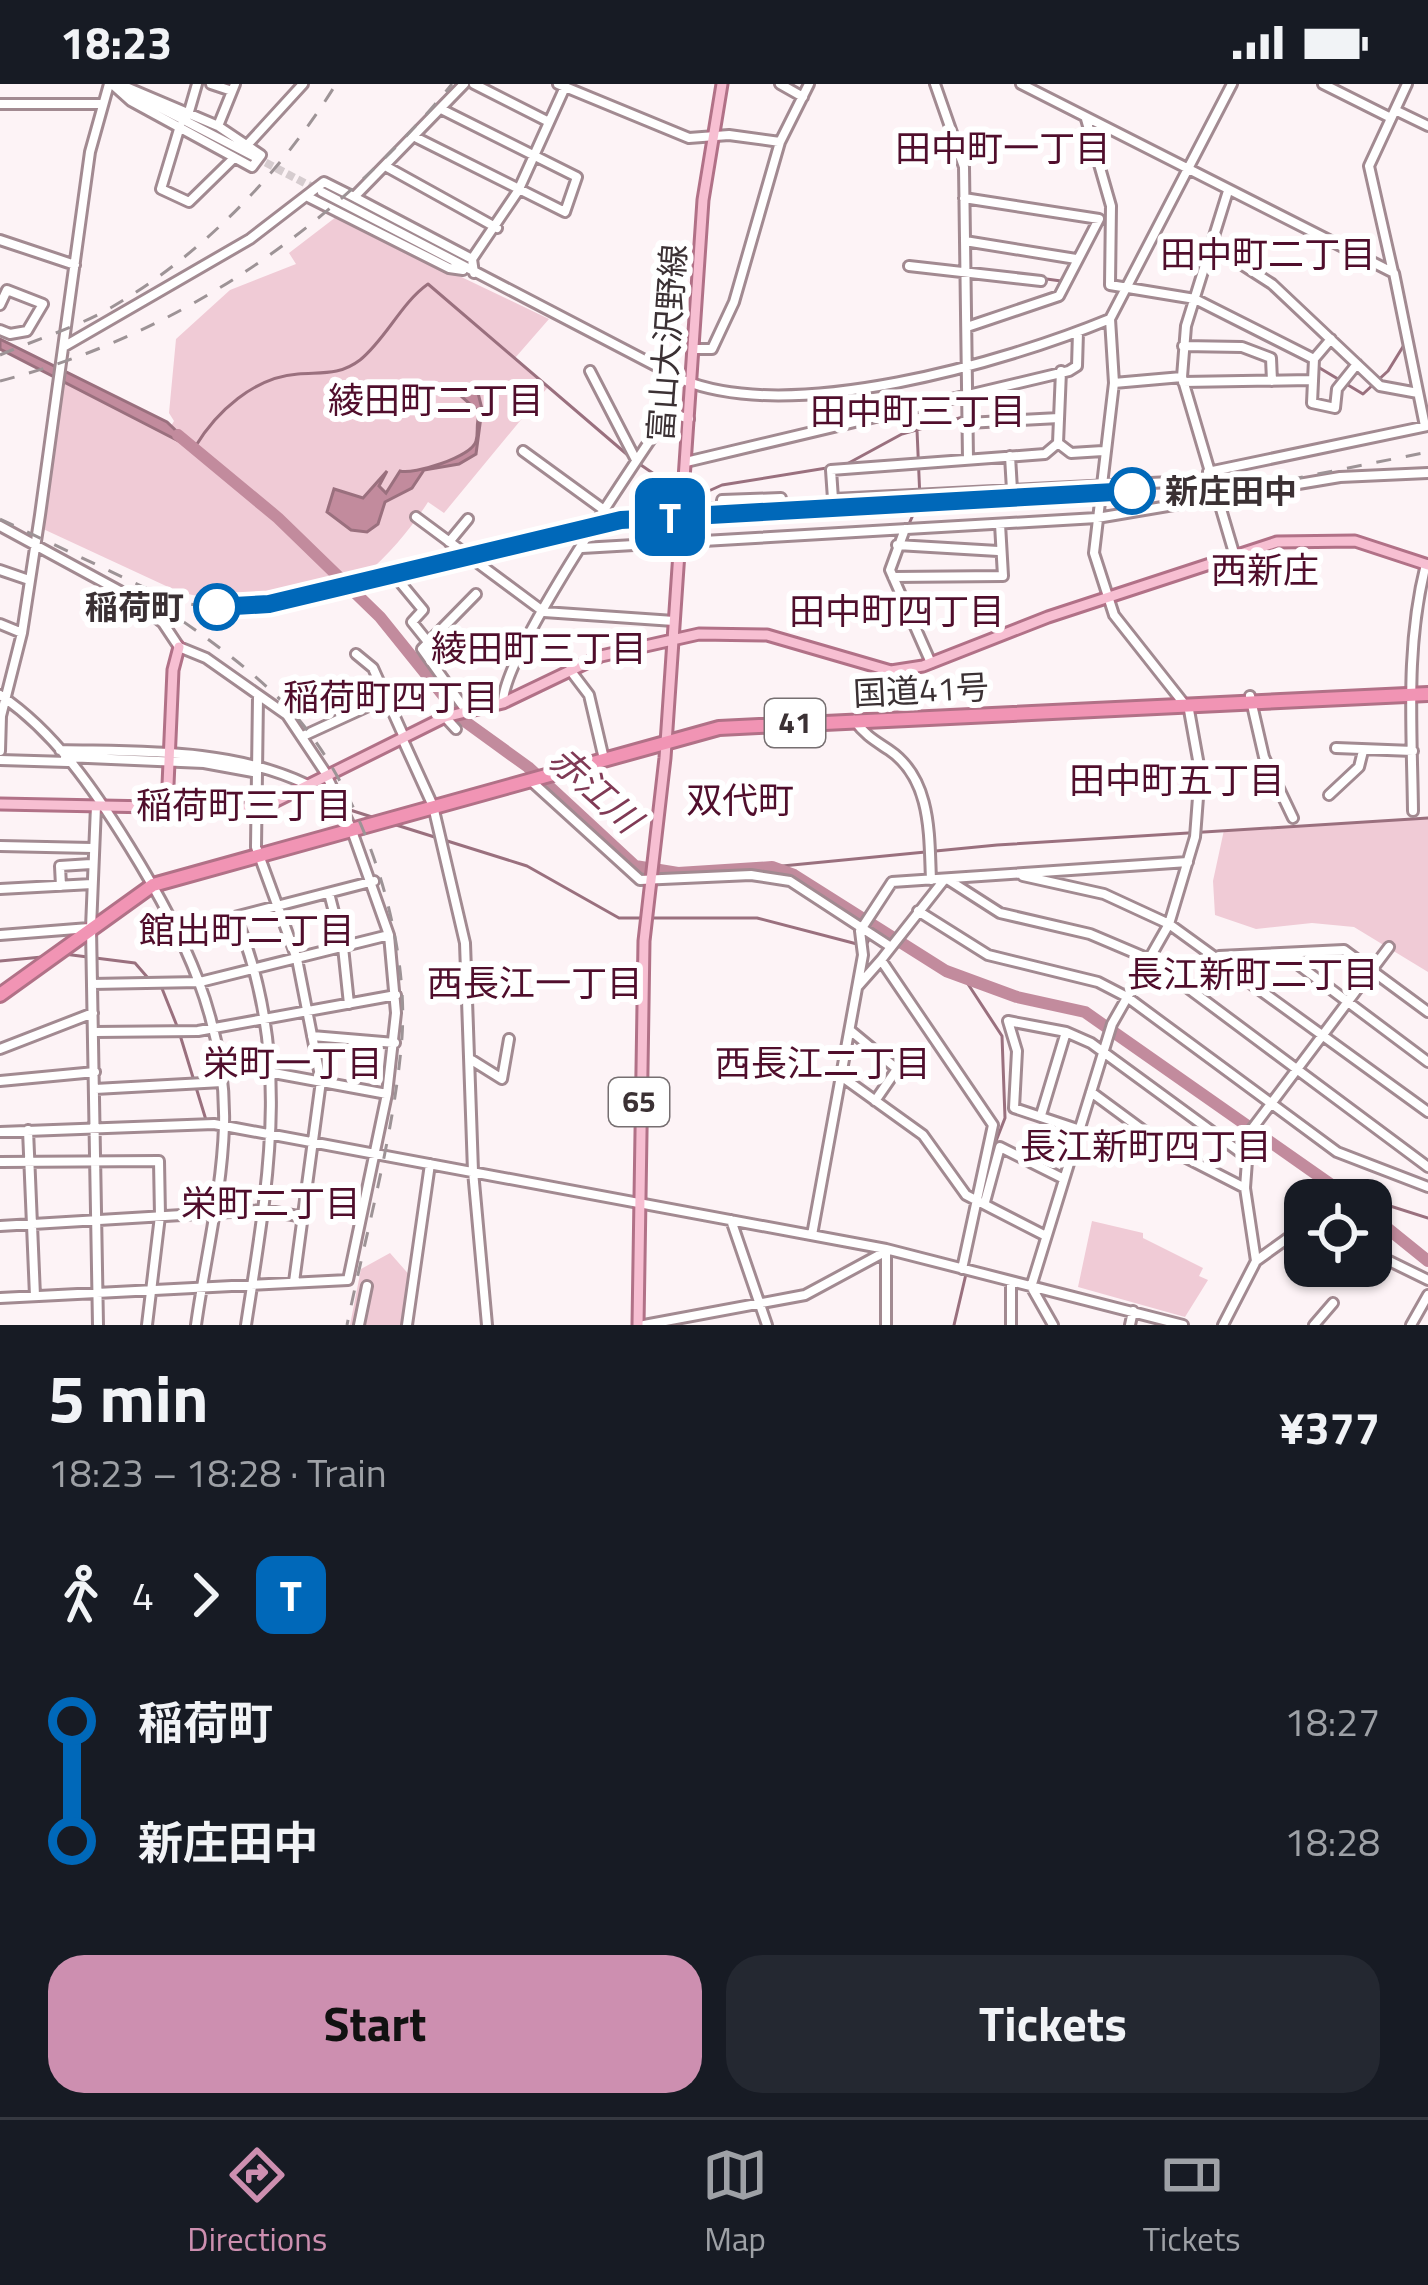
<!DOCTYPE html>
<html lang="en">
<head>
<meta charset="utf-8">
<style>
  body { margin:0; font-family:"Titillium Web","Noto Sans JP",sans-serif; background:#242831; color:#f1f3f6; height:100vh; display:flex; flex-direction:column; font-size:45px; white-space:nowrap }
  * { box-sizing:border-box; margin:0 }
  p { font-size:39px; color:#9ea1a6 }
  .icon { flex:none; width:66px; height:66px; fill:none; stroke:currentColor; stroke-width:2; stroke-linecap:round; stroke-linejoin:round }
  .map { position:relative; height:1241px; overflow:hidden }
  .side { display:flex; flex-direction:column; background:#171b24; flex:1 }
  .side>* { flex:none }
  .badge { padding:0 24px; border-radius:18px; font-size:42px; line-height:78px }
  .buttons { position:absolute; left:1284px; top:1095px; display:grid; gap:24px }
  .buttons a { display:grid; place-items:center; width:108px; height:108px; border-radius:24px; background:#171b24; box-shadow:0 3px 9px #0004; font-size:60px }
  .map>.badge { position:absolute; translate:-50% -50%; box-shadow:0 0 0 6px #fff }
  .legs { display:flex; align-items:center; gap:18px; height:132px; padding:0 48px; font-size:39px }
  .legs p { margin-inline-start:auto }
  .summary { display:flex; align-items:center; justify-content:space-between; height:204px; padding:0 48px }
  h1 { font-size:66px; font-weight:700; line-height:90px }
  .cta { display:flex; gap:24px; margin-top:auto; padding:24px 48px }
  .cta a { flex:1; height:138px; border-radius:36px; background:#cd8fb0; color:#111; font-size:48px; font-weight:700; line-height:138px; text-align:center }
  .cta a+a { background:#242831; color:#f1f3f6 }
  ul { padding:0 48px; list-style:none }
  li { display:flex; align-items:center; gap:42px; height:120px; font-size:45px }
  li i { display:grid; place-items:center; width:18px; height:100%; margin:0 15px; background:currentColor }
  li i::after { content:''; width:30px; height:30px; margin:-15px; border:9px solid; border-radius:50%; background:#171b24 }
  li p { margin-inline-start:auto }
  li:first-child i { background:linear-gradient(#0000 50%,currentColor 0) }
  li:last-child i { background:linear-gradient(currentColor 50%,#0000 0) }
  .status { display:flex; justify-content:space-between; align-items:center; height:84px; padding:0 60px; background:#171b24; direction:ltr }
  .status svg { height:33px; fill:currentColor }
  .tab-bar { display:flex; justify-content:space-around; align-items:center; height:168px; border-top:3px solid #363941; background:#171b24; font-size:33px; color:#9ea1a6 }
  .tab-bar a { display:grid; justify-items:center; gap:6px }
  .tab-bar .on { color:#cd8fb0 }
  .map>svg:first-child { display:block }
  .green { fill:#f0cbd6 }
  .water { fill:#c28b9d; stroke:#9a707e; stroke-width:3 }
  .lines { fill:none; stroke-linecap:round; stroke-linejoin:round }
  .stream { stroke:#9a707e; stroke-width:3 }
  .river { stroke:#c28b9d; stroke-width:12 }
  .minor-tunnel { stroke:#d6cccf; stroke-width:8; stroke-dasharray:8 4; stroke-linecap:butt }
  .minor-casing { stroke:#a28a91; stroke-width:14 }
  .major-casing { stroke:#b17187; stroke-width:15 }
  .highway-casing { stroke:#b17187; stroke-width:18 }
  .minor { stroke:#fff; stroke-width:8 }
  .major { stroke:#f7bfd2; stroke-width:9 }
  .highway { stroke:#f194b4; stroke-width:12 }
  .rail { stroke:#9d9396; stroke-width:3; stroke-dasharray:15 15; stroke-linecap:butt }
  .line-1-casing { stroke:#fff; stroke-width:27 }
  .line-1 { stroke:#0068b9; stroke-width:18 }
  .stop-1-dot { fill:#fff; stroke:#0068b9; stroke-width:6 }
  .labels { text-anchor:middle; stroke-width:12; stroke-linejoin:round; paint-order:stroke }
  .shield { fill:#fff; stroke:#766f71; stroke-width:3 }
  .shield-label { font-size:30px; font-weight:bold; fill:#3b3134 }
  .street-label { font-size:33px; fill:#3b3134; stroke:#fff }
  .stop-label { font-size:33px; font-weight:bold; fill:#3b3134; stroke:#fff; text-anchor:start }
  .neighbourhood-label { font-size:36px; fill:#500e2c; stroke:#fff }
  .water-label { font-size:36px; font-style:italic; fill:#803a55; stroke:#fff }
</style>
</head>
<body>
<div class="status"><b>18:23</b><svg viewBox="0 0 49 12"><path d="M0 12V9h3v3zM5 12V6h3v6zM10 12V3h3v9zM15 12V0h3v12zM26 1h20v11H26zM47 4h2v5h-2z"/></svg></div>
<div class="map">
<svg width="1428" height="1241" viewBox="0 0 1428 1241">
  <rect width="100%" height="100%" fill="#fdf3f6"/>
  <path class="green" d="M336 133 549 235 515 274 548 303 444 429 428 418C412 443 389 471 366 490 327 521 225 520 179 508L41 444 64 299 166 350 174 337 169 329 176 255 230 206 296 180 289 169Z
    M1428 734V888L1354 843 1312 839 1256 845 1215 831 1213 797 1224 746Z
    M1092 1137 1143 1149V1154L1203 1184 1199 1192 1208 1196 1185 1233 1078 1203Z
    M390 1169 412 1194 405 1241H350L361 1185Z"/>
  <path class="water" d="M0 255 167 338 196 366 0 265Z
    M465 300 476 301 482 325 476 370 459 380 424 386 412 404 385 418 378 440 367 448 351 446 327 428 334 405 363 414 387 387 379 402 386 409 400 387C413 391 472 373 476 357 479 347 475 340 480 329L461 312Z"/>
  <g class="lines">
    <path class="stream" d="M969 184 1061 197
      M1318 283 1363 310 1388 287 1404 261
      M971 291V307
      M971 318V331
      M195 363C216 328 254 293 298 290 321 288 339 292 360 276 386 255 401 219 428 200L630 373
      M638 379 676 405
      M693 414 722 401 845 381 902 350 963 333
      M909 440 920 415 917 346
      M147 673 186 674
      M282 694 338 721
      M347 725 372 733
      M393 740 527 782 619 834H757L857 860
      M772 783 997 761 1428 734
      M866 861 876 843
      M64 870 135 879 148 894
      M0 877 42 873
      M966 897 1002 952 1005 1034 989 1075
      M161 902 177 942
      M180 951 206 1036
      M1343 1107 1428 1134
      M968 1181 980 1120
      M954 1241 966 1190"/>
    <path class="river" d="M178 351 278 434 380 533 463 636 528 683 635 782 678 789 772 783 794 791 946 887 1017 913 1085 928 1353 1116
      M1371 1131 1428 1177"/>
    <path class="minor-tunnel" d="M255 73 316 105"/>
    <defs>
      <path id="minor" d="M112 0 131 17 252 83 261 71 218 42 119 0
        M211 0 232 7
        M474 0 549 38
        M558 0 689 54 729 51 780 58
        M780 0 803 13
        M935 0 964 83 968 375
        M1021 0 1394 189 1425 342
        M1323 0 1391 34
        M120 3 253 72
        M0 20H102
        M1395 26 1428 42
        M188 31 197 0
        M1086 35 1111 122 1110 201 1195 215 1314 275
        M180 42 161 105 189 118 234 74
        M218 42 235 0
        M417 54 565 128 577 93 443 26
        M249 59 303 0
        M387 83 497 144
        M1228 107 1186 242 1182 293 1234 469
        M322 108 683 296C793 340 1003 279 1110 235L1232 0
        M308 113 449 184 463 186
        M354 113 472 175 474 189
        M964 114 1099 135 1059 212 967 243
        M0 156 75 181
        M965 157 1076 175
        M1213 162 1272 200 1380 302 1418 309
        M472 175 518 107 565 3
        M909 182 1041 197
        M1393 188 1369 82 1407 0
        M0 221 7 206 43 220 27 247 10 250 0 246
        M1331 255 1314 275 1312 319 1335 324 1337 305 1357 280
        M65 262 250 155 324 98 354 113 464 0
        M1183 262 1242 263 1271 274 1272 297
        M694 265H712L734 218 780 58 809 0
        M590 287 636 376
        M1061 287 1058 359 1045 370 831 386 833 415 1210 396
        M1183 298 1311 296
        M1114 299 1182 293
        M967 339 1059 334
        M1058 359 1071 369 1103 367
        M523 367 604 426
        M1010 372 1012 406
        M686 378 1069 287 1077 282 1078 248
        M1208 388 1427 342
        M683 425 722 424V416L781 414
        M416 433 544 528 674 537
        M0 442 129 512 163 539 179 563 206 574 287 631 325 688 351 744 389 851 396 929 387 1010 348 1196 0 1214
        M905 445 890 486 931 579
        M449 458 468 435
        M897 461 998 467
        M582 464 1097 434 1340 393 1428 389
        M0 486 29 496
        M893 493 1003 492 1000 440
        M399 497 423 526 412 538 428 558
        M0 540 22 549
        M356 570 373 584 404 653
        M570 586 589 611 604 675
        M0 611C55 648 95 707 129 762 183 849 227 937 224 1042 222 1108 205 1176 196 1241
        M1250 612 1264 673 1293 734
        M258 613 256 763 297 875 321 997 294 1198
        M503 619C502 571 636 378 669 328L689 335
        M467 628 422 565 476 510
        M445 633 456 645
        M854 636C866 652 874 656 889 666 932 695 929 751 931 796
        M303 652 386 614
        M402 654 433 722 465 859 473 1087 487 1241
        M1336 664 1413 667
        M60 666C144 668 229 664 306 700
        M0 667 1 632 22 549 40 431 90 68 109 0
        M65 673 204 679 253 688
        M0 676 68 678
        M530 696 640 796 751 791 790 797 891 863
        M1329 711 1359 683 1363 667
        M96 722 91 844 98 1241
        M1413 727C1412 643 1405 563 1426 480
        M0 762 92 764
        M1023 792 1104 810 1169 840 1428 1028
        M947 795 1000 829 1090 850 1149 875 1428 1083
        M944 796 881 876 993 1041 962 1185
        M61 802 60 782 91 780
        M0 805 92 800
        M329 809 343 863 349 920
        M918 827 988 871 1098 898 1127 913 1337 1068 1428 1103
        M236 833C293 973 268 1097 246 1241
        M180 847 374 797
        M0 851 89 844
        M1284 870 1428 978
        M1219 872 1344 866 1428 928
        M92 900 200 898 389 851
        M858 902 881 876
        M851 947 897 985 875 1017
        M95 948 198 947 396 911
        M312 952 395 959
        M0 965 93 929
        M470 975 502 995 509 955
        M220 979 387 1010
        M841 992 923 1051 966 1111 1044 1151
        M0 997 95 988
        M95 1005 222 998
        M1091 1008 1167 1064 1245 1104
        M1041 1031 1066 948
        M1077 1045 1014 1024 1017 967 1008 937 1066 948 1091 959 1248 1074
        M28 1046 35 1212
        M0 1048 214 1040 886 1165 1183 1241
        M0 1078 159 1077 160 1132 147 1241
        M985 1118 1000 1063 1062 1094
        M731 1136 767 1241
        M0 1142 263 1126 304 1133
        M812 1151 863 871 860 847 892 798 1188 778
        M886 1165V1241
        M1371 1168 1428 1196
        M1256 1177 1245 1104 1249 1049 1389 863
        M1031 1203 1112 940 1169 840 1195 753 1200 687 1189 626 1114 531 1094 469 1114 299 1110 235
        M1032 1204 1053 1241
        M359 1241 367 1202
        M407 1241 430 1080
        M644 1241 805 1211 881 1170
        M1011 1241V1199
        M1130 1241 1133 1227
        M1223 1241 1256 1177 1295 1149 1305 1151
        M1314 1241 1333 1219
        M1411 1241 1428 1211"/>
      <path id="major" d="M0 720 260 725 445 633 503 619 601 572 699 550 767 551 891 587 923 582 1048 533 1277 458 1355 457 1428 481
        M167 724 173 586 179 563
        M638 1241 644 857 665 674 703 116 722 0"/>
      <path id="highway" d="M0 911 153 801 719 644 1428 610"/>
    </defs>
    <use href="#minor" class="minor-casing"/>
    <use href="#major" class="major-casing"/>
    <use href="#highway" class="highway-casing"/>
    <use href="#minor" class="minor"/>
    <use href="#major" class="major"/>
    <use href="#highway" class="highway"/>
    <path class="rail" d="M0 271C37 255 78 243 112 223 203 170 281 89 336 0
      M0 297C180 251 336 142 452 0
      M0 435 173 517 231 527 269 525 555 448 621 436 1213 404 1293 395 1428 368
      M159 521C205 552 264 594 300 637 365 716 409 851 402 953 395 1046 366 1149 347 1241"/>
  </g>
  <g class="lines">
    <defs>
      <path id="line-1" d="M217 523 269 520 621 436 1132 407"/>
    </defs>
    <use href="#line-1" class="line-1-casing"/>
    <use href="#line-1" class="line-1"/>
  </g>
  <g class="stop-1-dot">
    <circle cx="1132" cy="407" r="21"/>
    <circle cx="217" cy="523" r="21"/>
  </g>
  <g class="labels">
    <g class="shield">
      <rect x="765" y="615" width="60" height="48" rx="9"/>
      <rect x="609" y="994" width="60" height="48" rx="9"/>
    </g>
    <g class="shield-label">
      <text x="795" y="649">41</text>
      <text x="639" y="1028">65</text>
    </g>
    <g class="street-label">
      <text transform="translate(667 259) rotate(-86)" y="12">富山大沢野線</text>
      <text transform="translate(921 606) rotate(-3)" y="12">国道41号</text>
    </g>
    <g class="stop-label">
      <text x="1165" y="419">新庄田中</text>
      <text x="184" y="535" text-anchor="end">稲荷町</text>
    </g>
    <g class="neighbourhood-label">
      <text x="1003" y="77">田中町一丁目</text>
      <text x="1268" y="183">田中町二丁目</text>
      <text x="436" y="329">綾田町二丁目</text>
      <text x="918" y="340">田中町三丁目</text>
      <text x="1265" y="499">西新庄</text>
      <text x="897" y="540">田中町四丁目</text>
      <text x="539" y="577">綾田町三丁目</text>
      <text x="391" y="626">稲荷町四丁目</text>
      <text x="1177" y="709">田中町五丁目</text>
      <text x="740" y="729">双代町</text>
      <text x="244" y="734">稲荷町三丁目</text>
      <text x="247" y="859">館出町二丁目</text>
      <text x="1253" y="903">長江新町二丁目</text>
      <text x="535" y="912">西長江一丁目</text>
      <text x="293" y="992">栄町一丁目</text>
      <text x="823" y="992">西長江二丁目</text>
      <text x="1146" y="1075">長江新町四丁目</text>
      <text x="271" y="1132">栄町二丁目</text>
    </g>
    <g class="water-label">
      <text transform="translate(595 705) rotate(42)" y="13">赤江川</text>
    </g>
  </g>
</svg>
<div class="buttons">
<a><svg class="icon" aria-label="locate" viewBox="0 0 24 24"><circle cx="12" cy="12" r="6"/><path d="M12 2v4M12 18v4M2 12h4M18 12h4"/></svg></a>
</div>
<b class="badge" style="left:670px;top:433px;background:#0068b9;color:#fff">T</b>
</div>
<section class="side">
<div class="summary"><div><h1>5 min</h1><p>18:23 – 18:28 · Train</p></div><b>¥377</b></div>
<div class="legs"><svg class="icon" aria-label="walk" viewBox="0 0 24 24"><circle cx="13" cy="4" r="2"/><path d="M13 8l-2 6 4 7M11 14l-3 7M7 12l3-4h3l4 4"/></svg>4<svg class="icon" aria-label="forward" viewBox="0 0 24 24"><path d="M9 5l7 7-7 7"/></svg><b class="badge" style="background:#0068b9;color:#fff">T</b></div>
<ul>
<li><i style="color:#0068b9"></i><b>稲荷町</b><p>18:27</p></li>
<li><i style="color:#0068b9"></i><b>新庄田中</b><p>18:28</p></li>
</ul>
<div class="cta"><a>Start</a><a>Tickets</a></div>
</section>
<nav class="tab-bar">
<a class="on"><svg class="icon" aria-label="directions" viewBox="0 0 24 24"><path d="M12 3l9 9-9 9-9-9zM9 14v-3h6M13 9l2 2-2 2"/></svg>Directions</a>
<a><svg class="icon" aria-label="map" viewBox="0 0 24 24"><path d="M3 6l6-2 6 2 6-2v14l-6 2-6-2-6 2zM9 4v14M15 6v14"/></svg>Map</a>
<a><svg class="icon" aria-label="tickets" viewBox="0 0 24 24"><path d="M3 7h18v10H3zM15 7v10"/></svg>Tickets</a>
</nav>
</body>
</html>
